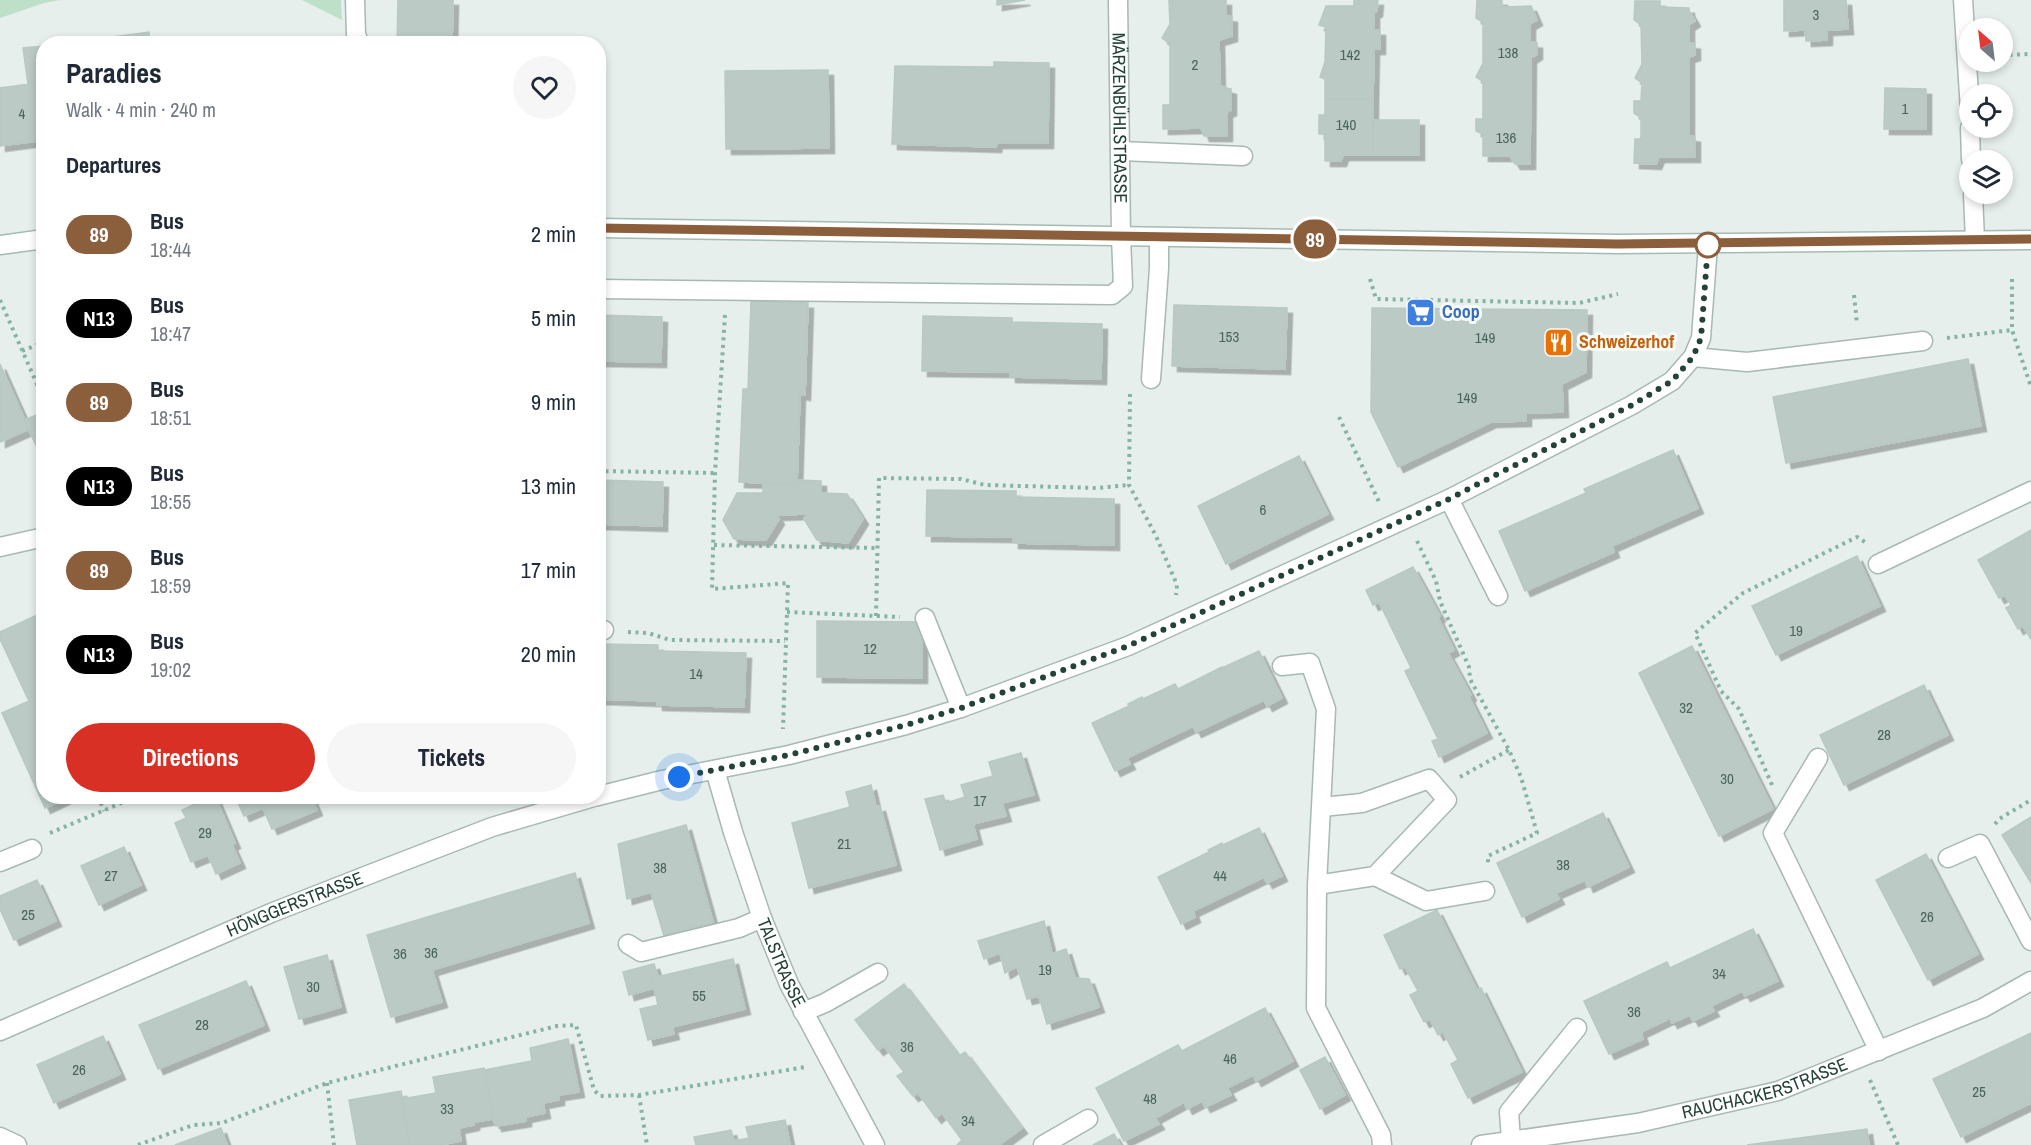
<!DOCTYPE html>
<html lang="en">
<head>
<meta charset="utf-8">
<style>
  body { margin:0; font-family:"Archivo Narrow",sans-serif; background:#f6f6f7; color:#1f2937; height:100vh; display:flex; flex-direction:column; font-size:22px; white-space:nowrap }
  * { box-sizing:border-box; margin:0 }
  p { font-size:20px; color:#747a83 }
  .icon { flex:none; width:33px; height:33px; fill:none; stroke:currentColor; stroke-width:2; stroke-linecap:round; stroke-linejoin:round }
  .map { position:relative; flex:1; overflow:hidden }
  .details { position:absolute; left:36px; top:36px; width:570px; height:768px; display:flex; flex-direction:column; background:#fff; border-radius:24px; box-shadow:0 3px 9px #0003 }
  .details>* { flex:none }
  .badge { padding:0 12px; border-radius:20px; font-size:21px; line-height:39px }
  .needle { width:39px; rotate:332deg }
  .controls { position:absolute; left:1959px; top:18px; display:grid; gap:12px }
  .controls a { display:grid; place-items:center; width:54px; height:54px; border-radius:50%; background:#fff; box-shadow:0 3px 9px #0003; font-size:30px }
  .you { position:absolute; width:30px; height:30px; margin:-15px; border:4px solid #fff; border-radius:50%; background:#1a73e8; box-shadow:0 0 0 9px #1a73e833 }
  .map>.badge { position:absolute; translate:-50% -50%; box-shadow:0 0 0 3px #fff }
  h2 { padding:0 30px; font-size:22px; line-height:54px }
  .round { display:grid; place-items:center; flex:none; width:63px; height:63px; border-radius:32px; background:#f6f6f7 }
  .head { display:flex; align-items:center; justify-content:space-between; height:102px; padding:0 30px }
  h1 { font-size:28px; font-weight:800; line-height:45px }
  .primary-button { display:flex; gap:12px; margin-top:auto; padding:12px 30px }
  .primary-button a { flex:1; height:69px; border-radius:36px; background:#d93025; color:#fff; font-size:24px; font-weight:800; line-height:69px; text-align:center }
  .primary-button a+a { background:#f6f6f7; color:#1f2937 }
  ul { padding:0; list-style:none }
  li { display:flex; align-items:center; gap:18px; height:84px; padding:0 30px }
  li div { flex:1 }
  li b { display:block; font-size:22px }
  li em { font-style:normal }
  li .badge { min-width:66px; font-weight:700; text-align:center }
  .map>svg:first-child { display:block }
  .green { fill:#bfe0c8 }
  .building { fill:#bbcac4; stroke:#b8c9c2; stroke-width:1.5; filter:url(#shadow) }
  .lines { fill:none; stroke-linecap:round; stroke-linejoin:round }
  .service-casing { stroke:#a8b8b2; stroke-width:21 }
  .minor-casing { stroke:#a8b8b2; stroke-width:21 }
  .secondary-casing { stroke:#a4bbb3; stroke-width:21 }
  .path { stroke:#86b3a5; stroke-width:4; stroke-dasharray:3 4.5; stroke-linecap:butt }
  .service { stroke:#fff; stroke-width:18 }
  .minor { stroke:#fff; stroke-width:18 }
  .secondary { stroke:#fff; stroke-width:18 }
  .line-casing { stroke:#fff; stroke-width:14 }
  .line { stroke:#8b5e3c; stroke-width:9 }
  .walk { stroke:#24423a; stroke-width:6; stroke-dasharray:0 10.8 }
  .stop-dot { fill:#fff; stroke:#8b5e3c; stroke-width:3 }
  .labels { text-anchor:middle; stroke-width:6; stroke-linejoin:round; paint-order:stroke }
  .number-label { font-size:15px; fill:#4a645c }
  .street-label { font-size:18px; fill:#24423a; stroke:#f7fbf9 }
  .shop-label { font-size:18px; font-weight:bold; fill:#366cbe; stroke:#f7fbf9; text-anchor:start }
  .food-label { font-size:18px; font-weight:bold; fill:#c56008; stroke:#f7fbf9; text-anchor:start }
</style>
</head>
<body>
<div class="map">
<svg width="2031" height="1145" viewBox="0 0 2031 1145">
  <defs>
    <filter id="shadow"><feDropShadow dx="5.5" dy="5.5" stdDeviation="0" flood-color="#0004"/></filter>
  </defs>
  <rect width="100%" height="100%" fill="#e6efeb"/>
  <path class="green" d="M0 0H60L44 3 0 18Z
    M302 0H341L342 20Z"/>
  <path class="building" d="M398 0H453L452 44H397Z
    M997 0H1025L997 5Z
    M1169 0H1226V16L1232 17V36L1219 40 1220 86 1231 89V110L1227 112V136H1204L1201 128 1163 129V105H1170V44L1162 38 1170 24Z
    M1354 0H1378L1377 11 1374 13V30H1380V49H1374L1373 99H1325V79L1320 77 1325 62 1326 27 1319 25 1326 6H1354Z
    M1477 0H1502V7L1531 6 1537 20 1530 24V42L1537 43V54L1531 58 1530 164H1515L1510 156H1483V134L1476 131V119H1483V82L1476 77 1483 63V22L1476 18Z
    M1784 0H1846L1848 29 1827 30V40L1806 41 1805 30 1784 31Z
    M1635 1H1660V7L1689 8V11L1695 21 1689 25V43L1695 44V55L1689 57V136L1695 137V157H1659L1656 164 1634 163 1635 139H1641V118L1634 113V101H1641L1642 83 1635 78 1642 64 1641 25 1634 20Z
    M149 32 150 44H59Z
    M44 46V82L28 84 23 48Z
    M994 62 1049 63 1048 143H997L996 147 892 144 895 66 994 67Z
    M828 70 829 148 726 149 725 71Z
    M44 82V140L0 146V88Z
    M1885 88 1926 89V129H1884Z
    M1325 99H1373V155H1343L1341 161H1325V134H1319V115H1325Z
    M1373 120H1419V155H1373Z
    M751 301 808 303 805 395 800 394 797 484 739 482 743 389H748Z
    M1174 305 1287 308 1285 369 1172 366Z
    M1372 308 1587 310 1586 372 1562 384 1563 412 1526 413V421L1491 422 1398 467 1371 412Z
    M598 315 662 317 661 362 598 361Z
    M923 316 1012 318V322L1102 324 1101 379 1010 377V372L922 371Z
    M1968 359 1981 426 1786 463 1773 397Z
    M0 364 29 429 0 442Z
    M44 412V462L24 420Z
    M1673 450 1698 508 1612 546 1614 552 1525 591 1499 531 1586 493 1584 489Z
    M1299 456 1328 514 1226 564 1198 506Z
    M598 480 663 482 662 526 598 524Z
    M797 480 821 481V493L847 494 863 519 848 543 817 540 804 519 807 514 776 515 779 519 766 540 734 539 723 520 737 493H763V483L797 484Z
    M927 490 1016 491V497L1114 499V545L1013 543V537L926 536Z
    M2031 530V639L2023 626 2018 629 2006 608 2011 605 2005 595 1999 598 1978 560Z
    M1857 556 1880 606 1776 655 1752 606Z
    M1413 567 1440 616 1438 618 1454 650 1448 653 1471 695 1469 697 1487 733 1439 757 1432 741 1438 739 1405 671 1411 668 1379 602 1373 605 1366 590Z
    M44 612V796H70L45 808 2 713 29 701 0 639V632Z
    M817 621 922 622V678L817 677Z
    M598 644 658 645V651L746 653 744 707 657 705V701L598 699Z
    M1692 646 1773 809 1719 836 1639 673Z
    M1259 651 1282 698 1267 706 1264 700 1196 732 1193 726 1127 758 1130 764 1115 771 1092 723 1129 706 1128 704 1142 697 1143 699 1175 684 1178 689 1222 667V668Z
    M1924 685 1948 735 1844 785 1820 735Z
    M1021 753 1034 795 1002 803 1006 816 973 824 977 839 940 850 925 799 943 795 946 803 965 797 961 785 993 776 989 762Z
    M871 785 876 807 880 806 896 865 809 888 792 823 850 807 846 792Z
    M212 796H215L235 843 232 845 240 863 216 874 208 855 191 862 175 823 186 818 182 810Z
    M235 796H311L317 810 272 829 263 808 244 816Z
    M1603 813 1629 867 1588 887 1585 880 1556 893 1559 899 1522 917 1497 863Z
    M2031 817V883L2002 835Z
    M686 825 713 922 664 936 651 892 627 899 618 844Z
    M1259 828 1282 876 1267 883 1264 877 1193 911 1195 917 1181 924 1158 877 1209 852 1208 850 1222 843 1223 845Z
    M124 847 141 885 99 905 81 866Z
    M1926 854 1978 954 1928 980 1876 880Z
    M575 873 589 923 432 970 442 1002 391 1017 367 935Z
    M37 880 56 921 14 940 0 909V896Z
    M1437 910 1477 990 1481 988 1522 1072 1468 1098 1451 1064 1458 1060 1443 1032 1438 1035 1430 1019 1424 1022 1410 995 1418 991 1405 967 1400 969 1384 935Z
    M1044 921 1052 954 1066 949 1075 978 1089 979 1099 1007 1047 1024 1039 996 1027 999 1017 966 1005 973 1000 953 984 959 978 941Z
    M1753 929 1778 981 1745 996 1742 991 1711 1006 1714 1011 1693 1021 1690 1015 1672 1023 1670 1018 1641 1032 1643 1039 1609 1054 1584 1001 1667 962 1670 968Z
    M327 955 341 1007 299 1019 284 967Z
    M733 959 745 1009 672 1027 674 1034 648 1040 640 1009 658 1005 652 978Z
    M654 964 658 977 652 978 654 988 629 995 623 972Z
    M246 981 264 1025 158 1069 139 1025Z
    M904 984 959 1056 965 1052 1022 1128 999 1145H957L962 1140 942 1113 936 1118 918 1093 913 1096 897 1076 904 1072 884 1046 878 1050 855 1020Z
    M1265 1008 1293 1061 1256 1081 1253 1075 1227 1088 1231 1095 1205 1107 1202 1101 1187 1109 1184 1102 1155 1118 1159 1124 1124 1141 1096 1088 1178 1045 1182 1051Z
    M2031 1033V1103L1961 1137 1933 1079Z
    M103 1036 120 1074 54 1103 37 1065Z
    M568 1039 579 1092 559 1095V1100L543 1103 545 1113 526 1117V1121L496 1126V1123H494L484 1070 532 1061 530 1048Z
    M1325 1057 1345 1095 1320 1109 1300 1070Z
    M484 1068 493 1119 474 1122V1125L459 1128 461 1141 440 1145H410L401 1099 436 1093 433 1077Z
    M401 1091 410 1144 357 1145 349 1100Z
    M785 1120 790 1145H696L694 1137 731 1130 734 1141 749 1138 746 1127Z
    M221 1128 227 1145H175Z
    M1867 1129 1869 1145H1747Z
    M1114 1134 1120 1145H1093Z"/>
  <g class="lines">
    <defs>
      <path id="service" d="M355 0 356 35 360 44
        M1963 0 1970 111
        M1970 128 1971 160
        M1120 151 1243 156
        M1973 194 1975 240
        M598 289 1112 295 1123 286 1121 237
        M1693 357 1747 362 1923 341
        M1151 379 1159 268V237
        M1449 499 1498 596
        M1878 564 2031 491
        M925 618 961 708
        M598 630H604
        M1282 666 1310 663 1326 709 1317 885 1316 1008 1381 1135 1382 1145
        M1818 758 1773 833 1879 1051
        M1948 858 1980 844 2031 941
        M0 862 32 849
        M1375 876 1426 901 1485 891
        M1317 885 1375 876 1447 800 1429 779 1362 803 1322 807
        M628 944 641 952 739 928 762 918
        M803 1012 825 1003 878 973
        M0 1137 17 1145
        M1511 1140 1509 1112 1577 1028
        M1043 1145 1088 1119"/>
      <g id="minor">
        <path id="s1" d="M1118 0 1121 237"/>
        <path d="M0 547 44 537"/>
        <path id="s2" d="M715 770 733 832 762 918 789 984 875 1145"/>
        <path d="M598 796 662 780 789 755 906 725 961 708 1128 646 1449 499 1632 405 1672 381 1693 357 1701 338 1708 245"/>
        <path id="s3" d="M0 1031 271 913 373 873 492 827 597 796"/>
        <path id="s4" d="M1481 1145 1638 1123 1778 1091 1983 1008 2031 981"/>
      </g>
      <path id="secondary" d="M598 228 1618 244 2031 240
        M0 245 44 239"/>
    </defs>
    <use href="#service" class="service-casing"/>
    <use href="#minor" class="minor-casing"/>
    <use href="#secondary" class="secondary-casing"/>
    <path class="path" d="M2002 55 2031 54
      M1370 279 1376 299 1579 303 1618 294
      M2012 279V330L2031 387
      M1854 295 1857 324
      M0 300 44 400
      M725 315 715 473 712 589 788 583 783 729
      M1947 338 2012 330
      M22 351 44 342
      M1130 394 1129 485 1156 536 1177 585 1176 595
      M1339 417 1380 504
      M598 471 715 473
      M1417 541 1436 581 1440 601 1469 667 1470 679 1509 750 1521 777 1537 833 1488 856V865
      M714 545 878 548
      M787 612 900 617
      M876 616 879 478 961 479 985 485 1097 488 1129 485
      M628 632 648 633 670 640 785 641
      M1460 777 1509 750
      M1772 785 1739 709 1721 691 1695 633 1743 593 1857 537 1865 542
      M98 796 104 811
      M1995 824 1999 819 2031 800
      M50 833 138 796
      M1870 1080 1898 1145
      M327 1083 334 1145
      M639 1095 647 1145
      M138 1145 193 1125 222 1123 327 1083 557 1026 576 1025 594 1090 600 1096 639 1095 805 1067"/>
    <use href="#service" class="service"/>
    <use href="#minor" class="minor"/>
    <use href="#secondary" class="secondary"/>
  </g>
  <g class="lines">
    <defs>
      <path id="line" d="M598 228 1618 244 2031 239"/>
    </defs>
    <use href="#line" class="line-casing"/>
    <use href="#line" class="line"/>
    <path class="walk" d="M679 777 789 755 906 725 961 708 1128 646 1449 499 1632 405 1672 381 1693 357 1701 338 1708 245"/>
  </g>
  <defs>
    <symbol id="supermarket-square" viewBox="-11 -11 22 22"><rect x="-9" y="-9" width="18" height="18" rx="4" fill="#3f7fe0" stroke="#f7fbf9"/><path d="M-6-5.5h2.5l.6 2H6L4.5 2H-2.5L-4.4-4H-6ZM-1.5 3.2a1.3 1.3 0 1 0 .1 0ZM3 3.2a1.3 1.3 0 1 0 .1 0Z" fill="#fff"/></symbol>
    <symbol id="restaurant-square" viewBox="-11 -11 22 22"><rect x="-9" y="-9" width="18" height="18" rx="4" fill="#e8710a" stroke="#f7fbf9"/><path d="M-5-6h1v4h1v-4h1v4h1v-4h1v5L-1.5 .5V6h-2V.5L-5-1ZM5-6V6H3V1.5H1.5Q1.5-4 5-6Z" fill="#fff"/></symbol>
  </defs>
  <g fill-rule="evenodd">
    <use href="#supermarket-square" x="1404" y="296" width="33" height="33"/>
    <use href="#restaurant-square" x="1542" y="326" width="33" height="33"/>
  </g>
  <circle class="stop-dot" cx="1708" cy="245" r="12"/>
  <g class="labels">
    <g class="number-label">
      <text x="1816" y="20">3</text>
      <text x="1508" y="58">138</text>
      <text x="1350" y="60">142</text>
      <text x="1195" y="70">2</text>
      <text x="1905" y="114">1</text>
      <text x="22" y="119">4</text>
      <text x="1346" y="130">140</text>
      <text x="1506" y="143">136</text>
      <text x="1229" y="342">153</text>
      <text x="1485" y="343">149</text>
      <text x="1467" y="403">149</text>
      <text x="1263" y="515">6</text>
      <text x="1796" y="636">19</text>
      <text x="870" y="654">12</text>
      <text x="696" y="679">14</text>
      <text x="1686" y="713">32</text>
      <text x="1884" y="740">28</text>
      <text x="1727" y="784">30</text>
      <text x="980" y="806">17</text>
      <text x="205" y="838">29</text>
      <text x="844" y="849">21</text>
      <text x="1563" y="870">38</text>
      <text x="660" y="873">38</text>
      <text x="111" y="881">27</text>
      <text x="1220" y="881">44</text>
      <text x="28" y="920">25</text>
      <text x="1927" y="922">26</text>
      <text x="431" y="958">36</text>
      <text x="400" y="959">36</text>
      <text x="1045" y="975">19</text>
      <text x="1719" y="979">34</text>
      <text x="313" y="992">30</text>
      <text x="699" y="1001">55</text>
      <text x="1634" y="1017">36</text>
      <text x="202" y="1030">28</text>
      <text x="907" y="1052">36</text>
      <text x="1230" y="1064">46</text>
      <text x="79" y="1075">26</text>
      <text x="1979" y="1097">25</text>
      <text x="1150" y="1104">48</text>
      <text x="447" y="1114">33</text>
      <text x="968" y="1126">34</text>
    </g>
    <g class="street-label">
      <text dy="6" stroke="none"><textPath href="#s1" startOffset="118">MÄRZENBÜHLSTRASSE</textPath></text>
      <text dy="6" stroke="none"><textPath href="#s3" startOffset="321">HÖNGGERSTRASSE</textPath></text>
      <text dy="6" stroke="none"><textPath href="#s2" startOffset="204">TALSTRASSE</textPath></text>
      <text dy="6" stroke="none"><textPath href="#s4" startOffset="290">RAUCHACKERSTRASSE</textPath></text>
    </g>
    <g class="shop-label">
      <text x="1442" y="318">Coop</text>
    </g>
    <g class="food-label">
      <text x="1579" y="348">Schweizerhof</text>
    </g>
  </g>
</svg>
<div class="controls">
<a><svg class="needle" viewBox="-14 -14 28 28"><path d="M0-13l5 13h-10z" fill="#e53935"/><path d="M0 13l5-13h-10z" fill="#747a83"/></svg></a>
<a><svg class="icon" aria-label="locate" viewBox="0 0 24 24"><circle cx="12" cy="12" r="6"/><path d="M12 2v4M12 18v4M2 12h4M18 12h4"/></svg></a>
<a><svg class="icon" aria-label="layers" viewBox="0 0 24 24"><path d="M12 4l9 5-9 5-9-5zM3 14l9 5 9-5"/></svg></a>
</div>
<div class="you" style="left:679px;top:777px"></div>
<b class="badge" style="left:1315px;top:239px;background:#8b5e3c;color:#fff">89</b>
<section class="details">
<div class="head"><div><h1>Paradies</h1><p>Walk · 4 min · 240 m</p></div><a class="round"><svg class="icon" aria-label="heart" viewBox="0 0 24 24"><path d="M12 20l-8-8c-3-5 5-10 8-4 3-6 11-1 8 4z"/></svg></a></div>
<h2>Departures</h2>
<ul>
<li><span class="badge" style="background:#8b5e3c;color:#fff">89</span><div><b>Bus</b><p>18:44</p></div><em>2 min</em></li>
<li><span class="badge" style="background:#000;color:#fff">N13</span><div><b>Bus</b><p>18:47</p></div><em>5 min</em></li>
<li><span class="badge" style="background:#8b5e3c;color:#fff">89</span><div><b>Bus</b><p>18:51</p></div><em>9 min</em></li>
<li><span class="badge" style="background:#000;color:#fff">N13</span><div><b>Bus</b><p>18:55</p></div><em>13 min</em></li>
<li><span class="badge" style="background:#8b5e3c;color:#fff">89</span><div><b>Bus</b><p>18:59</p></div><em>17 min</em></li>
<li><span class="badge" style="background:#000;color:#fff">N13</span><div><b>Bus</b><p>19:02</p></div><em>20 min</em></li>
</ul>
<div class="primary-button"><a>Directions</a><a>Tickets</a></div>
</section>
</div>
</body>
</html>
